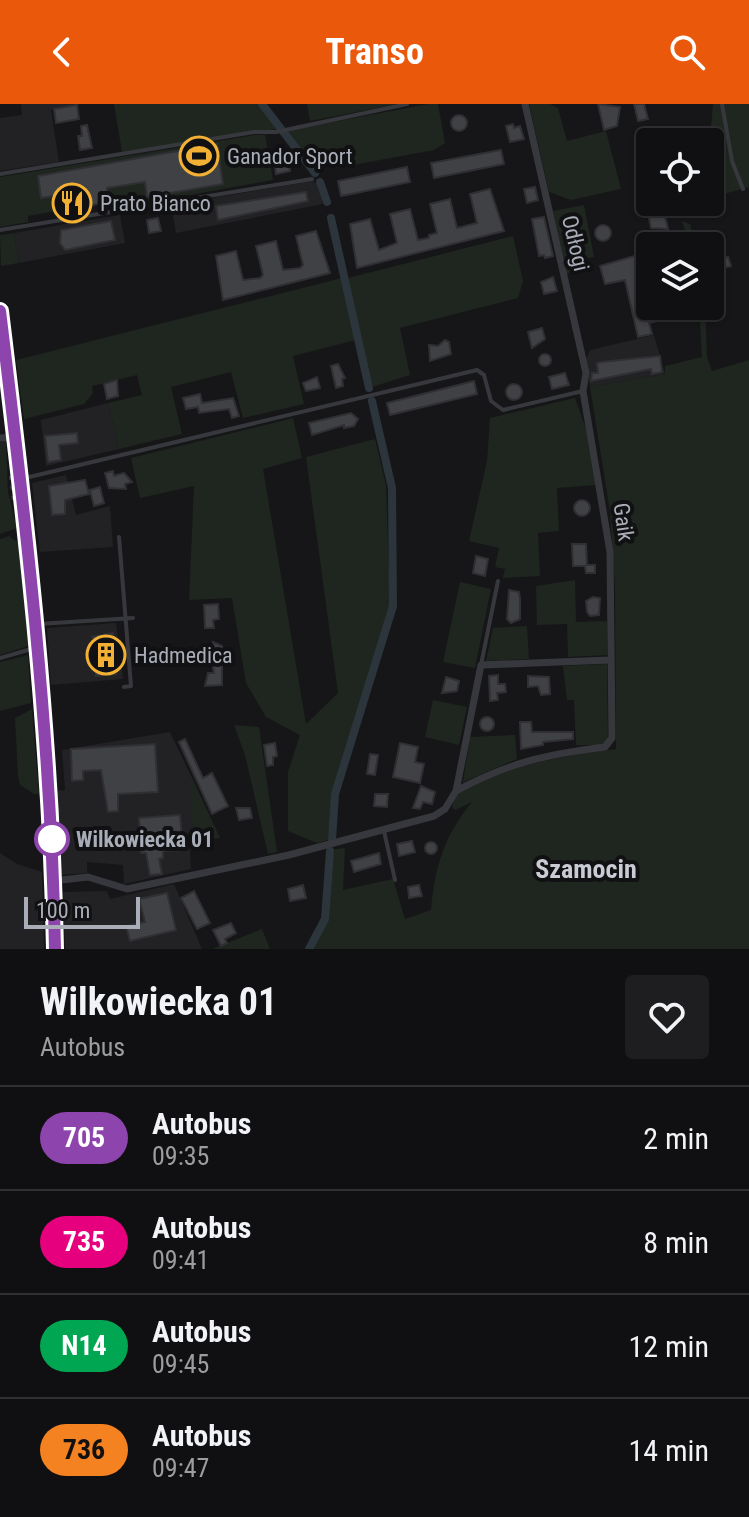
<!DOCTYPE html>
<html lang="pl">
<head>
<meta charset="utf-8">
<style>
  body { margin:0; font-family:"Roboto Condensed",sans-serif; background:#1e1e20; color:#f1f3f6; height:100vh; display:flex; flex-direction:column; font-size:30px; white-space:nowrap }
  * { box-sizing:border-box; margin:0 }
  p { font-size:26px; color:#9c9d9f }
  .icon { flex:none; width:44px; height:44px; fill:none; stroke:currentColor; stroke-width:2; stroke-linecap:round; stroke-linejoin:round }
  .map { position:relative; height:845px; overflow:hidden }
  .panel { display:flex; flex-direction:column; background:#101012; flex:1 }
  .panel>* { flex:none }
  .badge { padding:0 16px; border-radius:26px; font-size:28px; line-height:52px }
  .controls { position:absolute; left:636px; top:24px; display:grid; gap:16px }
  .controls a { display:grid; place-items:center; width:88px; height:88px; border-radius:8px; background:#101012; box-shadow:0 2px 6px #0004,0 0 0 2px #303032; font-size:40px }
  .scale { position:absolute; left:24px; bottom:20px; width:116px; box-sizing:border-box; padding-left:8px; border:4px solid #a8adb8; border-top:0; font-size:22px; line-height:28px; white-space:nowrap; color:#a8adb8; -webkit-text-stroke:6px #111113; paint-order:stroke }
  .map>.badge { position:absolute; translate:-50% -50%; box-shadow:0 0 0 4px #fff }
  .round { display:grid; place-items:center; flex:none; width:84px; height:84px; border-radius:8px; background:#1e1e20 }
  .head { display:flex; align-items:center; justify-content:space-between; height:136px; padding:0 40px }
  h1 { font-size:38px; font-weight:700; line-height:60px }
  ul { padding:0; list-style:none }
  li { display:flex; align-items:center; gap:24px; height:104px; padding:0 40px; border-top:2px solid #303032 }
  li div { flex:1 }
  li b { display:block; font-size:30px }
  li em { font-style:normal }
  li .badge { min-width:88px; font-weight:700; text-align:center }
  header { display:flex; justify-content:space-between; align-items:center; height:104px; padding:0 40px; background:#ea580c; color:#fff; font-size:36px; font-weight:700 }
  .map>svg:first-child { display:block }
  .built { fill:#222225 }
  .green { fill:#1e261f }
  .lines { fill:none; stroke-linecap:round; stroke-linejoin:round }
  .canal { stroke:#2c353c; stroke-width:8 }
  .building { fill:#404145; stroke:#303034; stroke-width:2 }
  .path { stroke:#3d3f44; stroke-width:2; stroke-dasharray:4 6; stroke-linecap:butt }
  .lane { stroke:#37383d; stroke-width:4 }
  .street { stroke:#37383d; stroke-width:7 }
  .secondary { stroke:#45474d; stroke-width:10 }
  .line-casing { stroke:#fff; stroke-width:18 }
  .line { stroke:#8e44ad; stroke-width:12 }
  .stop-dot { fill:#fff; stroke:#8e44ad; stroke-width:4 }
  .labels { text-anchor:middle; stroke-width:8; stroke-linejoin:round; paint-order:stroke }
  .poi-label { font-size:22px; fill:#a8adb8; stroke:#111113; text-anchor:start }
  .street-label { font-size:22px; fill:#a8adb8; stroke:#111113 }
  .stop-label { font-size:22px; font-weight:bold; fill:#a8adb8; stroke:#111113; text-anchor:start }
  .quarter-label { font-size:26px; font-weight:bold; fill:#c9ccd4; stroke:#111113 }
</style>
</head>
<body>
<header><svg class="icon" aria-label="back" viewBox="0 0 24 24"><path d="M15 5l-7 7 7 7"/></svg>Transo<svg class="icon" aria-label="search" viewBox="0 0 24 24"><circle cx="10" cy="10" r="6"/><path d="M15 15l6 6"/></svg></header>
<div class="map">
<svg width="749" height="845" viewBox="0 0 749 845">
  <rect width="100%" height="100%" fill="#161618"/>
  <path class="built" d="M21 0H82L51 6 59 58 0 67V14L22 11Z
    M313 77 318 81 323 100 176 129 171 101Z
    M120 111 125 139 19 159 14 129Z
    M654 231 665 270 590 283 586 255 590 246Z
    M108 299 119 345 46 362 41 316Z
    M66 371 76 411 110 402 113 443 40 448 32 379Z
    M116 519 123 575 51 581 47 524Z
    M170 628 194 678 193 729 189 730 191 765 124 780 123 761 87 758V769L60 771 62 731 55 687 65 686 62 646Z
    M0 749 17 760 42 768 44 845H0Z
    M174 780 202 845H65L63 788 107 787 110 795Z"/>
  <path class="green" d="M114 0H258L277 25 122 48Z
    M307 0H398L310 17Z
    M428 0H438L445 39 434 46 337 64 319 59 315 65 286 27Z
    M529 0H550L558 4 567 37 606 27 621 85 571 96 549 88Z
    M713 0H749V83L710 94V38H705L711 23Z
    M255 31H265L273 76 140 100 137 93 28 112V118L0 123V73Z
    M584 101 594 153 578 156 567 171 553 107Z
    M682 117 690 120 696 142H672L671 130 685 126Z
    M14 129 19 159 1 162 0 131Z
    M513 132 523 177 518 194 400 224 410 271 372 283 348 174Z
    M342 174 356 236 293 252 304 300 243 314 231 268 171 283 182 330 119 345 108 299 142 291 137 271 92 282 93 289 84 300 24 315 16 256Z
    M699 202H705L707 253 712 267 749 256V845H307L323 816 327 746 345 744 343 786 393 775 405 815 431 806C435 762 444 732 472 698L455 706 452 703 456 690C508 662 558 652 616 645L615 484 610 407 590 283 665 270V262L702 253Z
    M575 294 586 325 596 381 557 384 559 427 538 429 540 472 503 474 505 465 495 463 499 444 469 437 487 357 490 314Z
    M293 314 302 354 263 365 306 620 338 589 306 353 375 335 386 381 390 501 332 692 328 736 317 739 288 727V668L300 631 266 613 246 579 232 494 189 496 194 382 140 394 131 354Z
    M6 337 8 388 17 424 0 430V338Z
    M9 432 20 440 28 542 0 551V435Z
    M575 476 576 518 607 517V551L568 553 567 520 537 521 536 482Z
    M460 478 491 485 475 564 443 558Z
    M527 522 529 555 486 557 493 524Z
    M28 551 31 599 0 607V558Z
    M607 560 608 636 602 641H576L574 596H567L563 562Z
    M433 596 467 603 459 641 425 633Z
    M32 605 39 690H34L20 681 18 672 15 614Z
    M234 621 259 623 277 748 268 750 245 651Z
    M515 631 517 655 463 678 470 633Z
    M191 678H194L220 734 189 737V730L193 729Z
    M262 825 270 845H212Z"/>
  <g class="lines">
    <path class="canal" d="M262 0 315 69
      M320 78 327 98
      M331 114 369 284
      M332 736 335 690 393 502 392 384 372 297
      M309 845 325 815 330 747"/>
  </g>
  <path class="building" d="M598 0 620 3 617 22 604 26Z
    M634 0H644L648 15 638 17Z
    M77 1 79 15 56 19 54 5Z
    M451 19a8 8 0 1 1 16 0a8 8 0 1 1-16 0Z
    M513 20 514 24 520 22 524 35 510 38 506 22Z
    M87 21 92 44 80 46 78 32H82L81 22Z
    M217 40 223 80 147 93 145 78 107 84 109 98 69 105 67 90 41 94 38 72Z
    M501 46 504 60 434 74 431 59Z
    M280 55 281 59 288 57 290 67 276 70 274 56Z
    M407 63 410 78 341 92 338 77Z
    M535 83 538 96 527 99 524 85Z
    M490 85 504 127 357 164 350 120 370 115 379 146 397 139 390 110 410 105 418 136 429 134V131L437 129 430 100 450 95 457 124 477 119 470 90Z
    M306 88 308 97 218 116 216 102Z
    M663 105 668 125 651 124 648 109Z
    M544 113 553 152 545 154 544 151 539 152 532 115Z
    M158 114 161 127 149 129 147 116Z
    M111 117 115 136 65 146 60 139 61 126Z
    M595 129a8 8 0 1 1 16 0a8 8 0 1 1-16 0Z
    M316 127 330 169 223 196 216 152 236 147 243 176 260 174 263 171 256 142 276 137 283 166 300 164 303 161 296 132Z
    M645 149 649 169 638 171 646 205 667 203 669 214 649 219 652 230 638 233 625 176 605 180 600 162Z
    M717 149 719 155 728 153 731 162 712 167 710 151Z
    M553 173 557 187 544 190 541 178Z
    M542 224 545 235 532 244 528 228Z
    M445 236 449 238 451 250 430 257 429 241 438 242Z
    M539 256a6 6 0 1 1 12 0a6 6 0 1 1-12 0Z
    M660 252 662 268 652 270 651 265 591 277 592 269H598L597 259 601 258Z
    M338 260 345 274 342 275 343 282 336 284 331 262Z
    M565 269 569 281 552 285 549 273Z
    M317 273 320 284 306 287 303 279Z
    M117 276 118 292 107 295 104 280Z
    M474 277 477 290 390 311 387 299Z
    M506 288a8 8 0 1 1 16 0a8 8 0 1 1-16 0Z
    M200 290 202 299 233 294 239 312 232 314 229 305 199 309 198 303 186 305 183 294Z
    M351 309 358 315 354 322 344 324V321L312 331 309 319Z
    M77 329 78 339 59 341 61 356 48 358 45 332Z
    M113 367 114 372 124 369 132 378 125 380 126 385 109 384 105 369Z
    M85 376 89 390 65 396V410L52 411 49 382Z
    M100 383 104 399 94 402 90 386Z
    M574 404a8 8 0 1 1 16 0a8 8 0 1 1-16 0Z
    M572 440H586L587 461H595V469H586L585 462H573Z
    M476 452 488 455 485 472 473 469Z
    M509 486 519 488 520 495V515L511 519 507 515Z
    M593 493 600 494 599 511 590 512 587 508 586 497Z
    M218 500 219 515 213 516 214 524H205L204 501Z
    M113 529 116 570 96 572 95 537 92 533Z
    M213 538 222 542V581L205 582 208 569H214L210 545 214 544Z
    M498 571V580H505L506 588 497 589 498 596 490 597 489 572Z
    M528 572 549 573 550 590 541 591 538 582 528 583Z
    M446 573 459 577 457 587 442 589Z
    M480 620a7 7 0 1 1 14 0a7 7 0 1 1-14 0Z
    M520 618H531L532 628H573V635L543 638V641L521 645Z
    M185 635 203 674 212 669 228 702 212 710 179 638Z
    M275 639 277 652 273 653V661L267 662 264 641Z
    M400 639 418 643 415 658 424 660 420 679 393 673Z
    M155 640 158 688 118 690V707L108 708 101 666 83 667V676L72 677 71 645Z
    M370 650 378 651 375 671 367 670Z
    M421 682 435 688 432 700 423 698 420 705 413 704Z
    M375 690H388L387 703 374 702Z
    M236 704H250L252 714 239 716Z
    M180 711 183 746 163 747V754L159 755 162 770 150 771 146 749H141L139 714Z
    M412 737 415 748 399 752 397 740Z
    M425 744a6 6 0 1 1 12 0a6 6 0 1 1-12 0Z
    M379 749 381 760 354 768 351 757Z
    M303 781 306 794 290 797 288 785Z
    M419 781 422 792 409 794 408 783Z
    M194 787 210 819 197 825 181 794Z
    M167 789 176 826 130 837 126 822 145 818 139 795Z
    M231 819 236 829 225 835 227 839 221 842 213 826Z"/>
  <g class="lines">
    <path class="path" d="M10 372 13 398"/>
    <path class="lane" d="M722 0 732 57 743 85
      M0 70 254 28H276L407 0
      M0 126 312 75
      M21 375 477 266 484 271 491 297 503 306 583 287
      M119 433 131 582 124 583
      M38 520 133 514
      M0 554 35 544
      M481 561 498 477
      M384 727 395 776"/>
    <path class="street" d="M0 334 15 333
      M456 687C508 659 547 650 605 643L612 634 610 448 583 287 586 269 525 0
      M53 777 88 773 127 785 289 751 434 712 445 705 456 687 481 561 610 556"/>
    <path class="secondary" d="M0 207C26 419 51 631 55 845"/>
  </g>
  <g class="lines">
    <defs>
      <path id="line" d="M0 207C26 419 51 631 55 845"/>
    </defs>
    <use href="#line" class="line-casing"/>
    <use href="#line" class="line"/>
  </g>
  <defs>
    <symbol id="stadium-ring" viewBox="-11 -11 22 22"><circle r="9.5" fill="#111113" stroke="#f2b134" stroke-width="1.5"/><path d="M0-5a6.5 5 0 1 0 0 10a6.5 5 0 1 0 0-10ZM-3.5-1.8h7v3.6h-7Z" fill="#f2b134"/></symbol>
    <symbol id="restaurant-ring" viewBox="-11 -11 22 22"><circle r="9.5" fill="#111113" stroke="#f2b134" stroke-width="1.5"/><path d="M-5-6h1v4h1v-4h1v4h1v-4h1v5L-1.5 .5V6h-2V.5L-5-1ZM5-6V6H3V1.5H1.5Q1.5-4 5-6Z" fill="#f2b134"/></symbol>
    <symbol id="building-ring" viewBox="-11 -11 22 22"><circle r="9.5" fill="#111113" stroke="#f2b134" stroke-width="1.5"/><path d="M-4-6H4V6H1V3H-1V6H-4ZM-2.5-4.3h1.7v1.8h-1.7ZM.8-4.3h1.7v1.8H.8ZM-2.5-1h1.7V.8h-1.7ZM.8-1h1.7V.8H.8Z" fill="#f2b134"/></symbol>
  </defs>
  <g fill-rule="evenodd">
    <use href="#stadium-ring" x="177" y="30" width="44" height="44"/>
    <use href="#restaurant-ring" x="50" y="77" width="44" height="44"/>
    <use href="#building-ring" x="84" y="529" width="44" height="44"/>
  </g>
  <circle class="stop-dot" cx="52" cy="735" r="16"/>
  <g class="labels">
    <g class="poi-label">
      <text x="227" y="60">Ganador Sport</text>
      <text x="100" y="107">Prato Bianco</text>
      <text x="134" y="559">Hadmedica</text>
    </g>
    <g class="street-label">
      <text transform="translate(576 139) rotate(77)" y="8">Odłogi</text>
      <text transform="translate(624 418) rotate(82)" y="8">Gaik</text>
    </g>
    <g class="stop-label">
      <text x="76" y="743">Wilkowiecka 01</text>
    </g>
    <g class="quarter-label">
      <text x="586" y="774">Szamocin</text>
    </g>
  </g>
</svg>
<div class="controls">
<a><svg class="icon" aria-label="locate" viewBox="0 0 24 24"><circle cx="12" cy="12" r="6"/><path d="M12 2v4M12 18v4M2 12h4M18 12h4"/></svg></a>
<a><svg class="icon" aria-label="layers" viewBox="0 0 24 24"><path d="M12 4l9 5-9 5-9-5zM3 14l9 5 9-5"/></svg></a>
</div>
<div class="scale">100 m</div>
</div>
<section class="panel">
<div class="head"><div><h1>Wilkowiecka 01</h1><p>Autobus</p></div><a class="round"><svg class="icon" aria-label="heart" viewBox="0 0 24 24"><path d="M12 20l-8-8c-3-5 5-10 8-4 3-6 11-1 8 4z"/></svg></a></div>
<ul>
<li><span class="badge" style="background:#8e44ad;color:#fff">705</span><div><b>Autobus</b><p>09:35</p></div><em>2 min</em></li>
<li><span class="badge" style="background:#e6007e;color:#fff">735</span><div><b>Autobus</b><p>09:41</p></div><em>8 min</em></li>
<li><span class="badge" style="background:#00a651;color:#fff">N14</span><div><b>Autobus</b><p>09:45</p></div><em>12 min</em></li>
<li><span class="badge" style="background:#f58220;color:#111">736</span><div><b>Autobus</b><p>09:47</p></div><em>14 min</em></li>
</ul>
</section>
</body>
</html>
